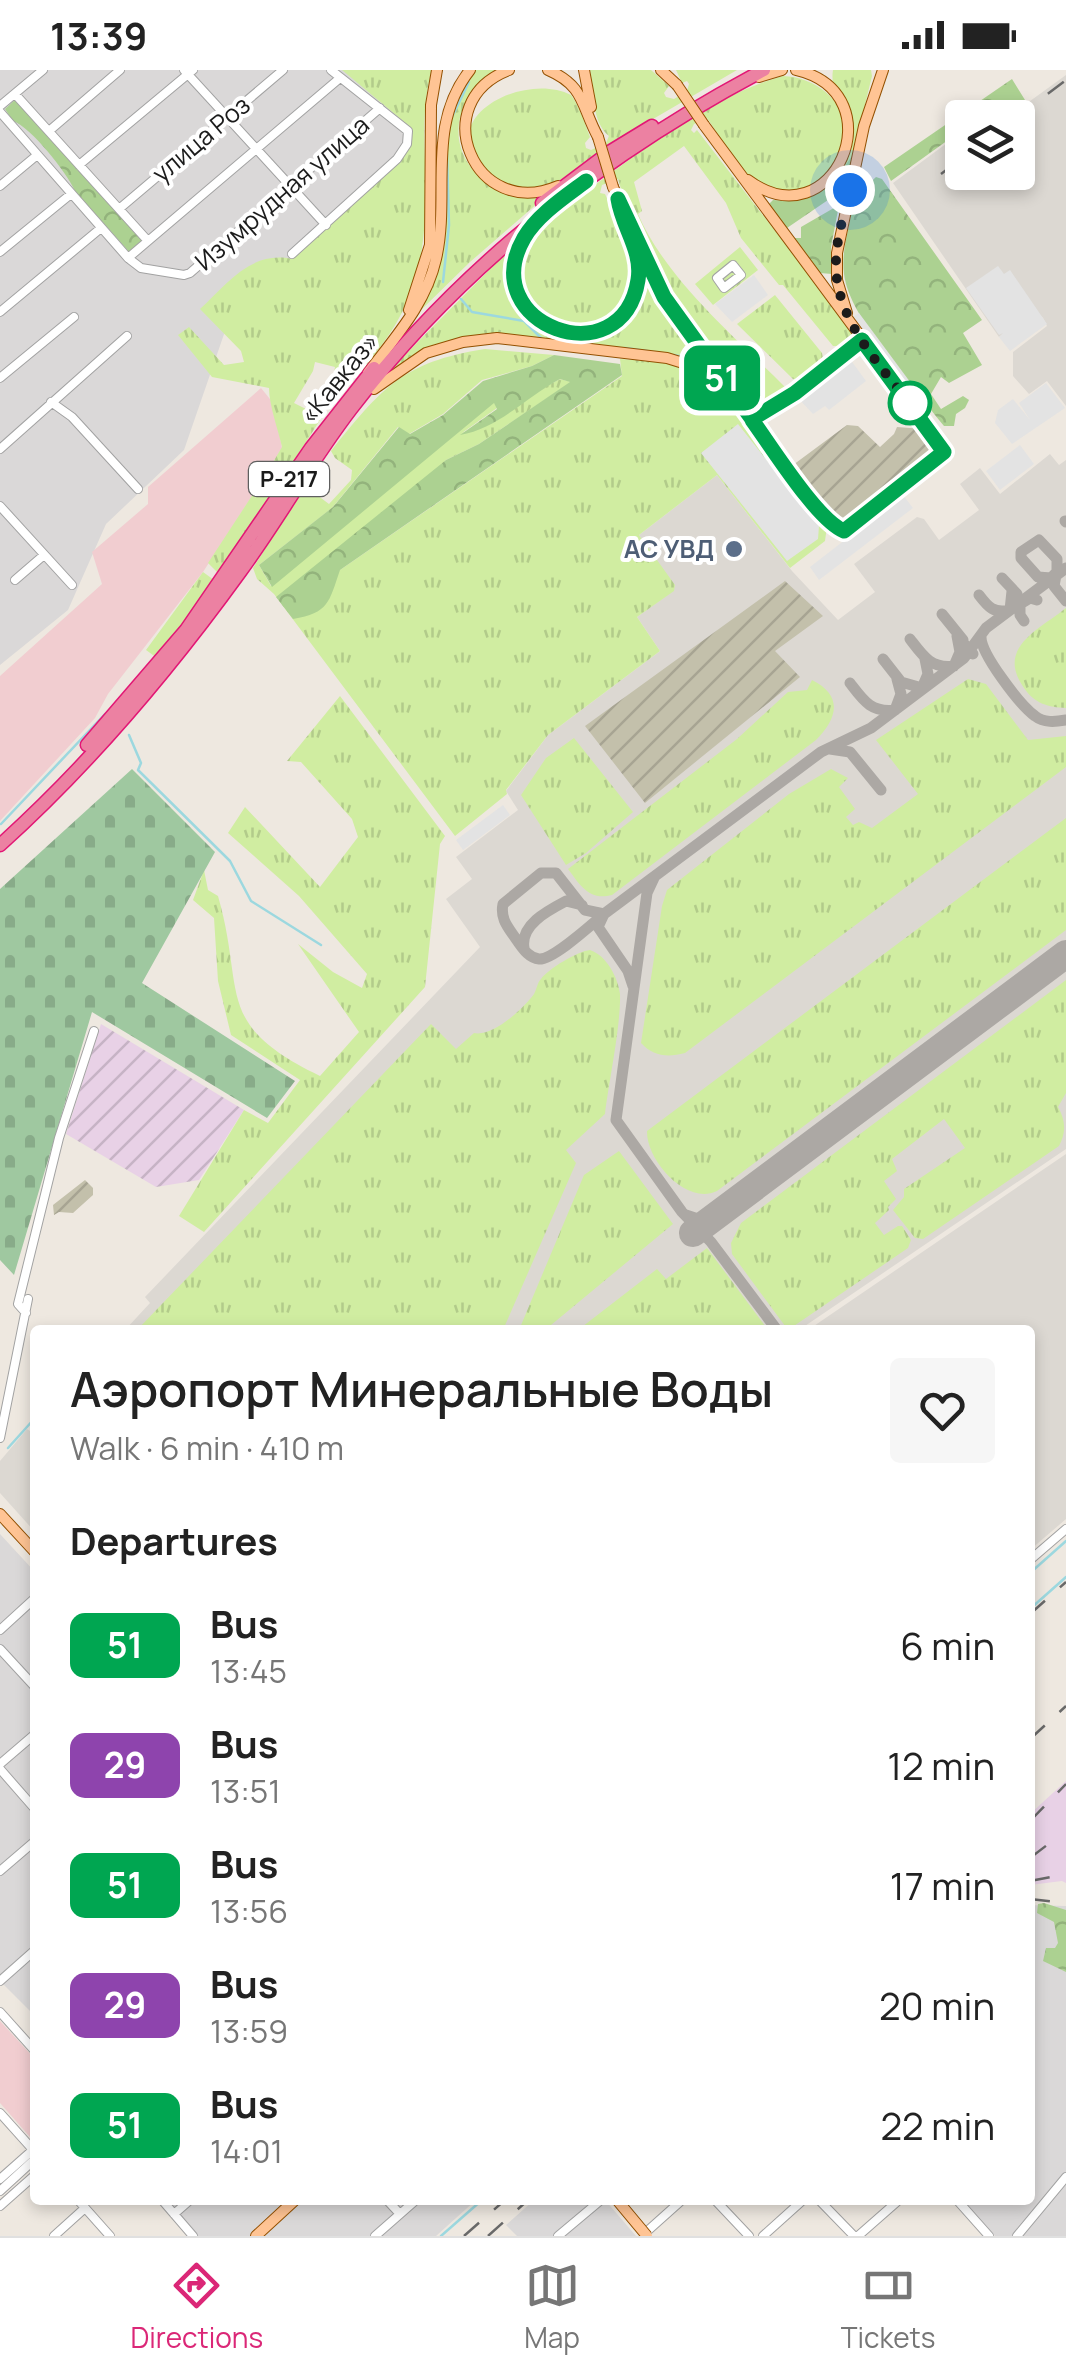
<!DOCTYPE html>
<html lang="en">
<head>
<meta charset="utf-8">
<style>
  body { margin:0; font-family:Manrope,sans-serif; background:#f6f6f6; color:#222; height:100vh; display:flex; flex-direction:column; font-size:38px; white-space:nowrap }
  * { box-sizing:border-box; margin:0 }
  p { font-size:32px; color:#767676 }
  .icon { flex:none; width:55px; height:55px; fill:none; stroke:currentColor; stroke-width:2; stroke-linecap:round; stroke-linejoin:round }
  .map { position:relative; flex:1; overflow:hidden }
  .drawer { position:absolute; left:30px; top:1255px; width:1005px; height:880px; display:flex; flex-direction:column; background:#fff; border-radius:10px; box-shadow:0 5px 15px #0003 }
  .drawer>* { flex:none }
  .badge { padding:0 20px; border-radius:15px; font-size:35px; line-height:65px }
  .tools { position:absolute; left:945px; top:30px; display:grid; gap:20px }
  .tools a { display:grid; place-items:center; width:90px; height:90px; border-radius:10px; background:#fff; box-shadow:0 5px 15px #0003; font-size:50px }
  .you { position:absolute; width:50px; height:50px; margin:-25px; border:8px solid #fff; border-radius:50%; background:#1a73e8; box-shadow:0 0 0 15px #1a73e833 }
  .map>.badge { position:absolute; translate:-50% -50%; box-shadow:0 0 0 5px #fff }
  h2 { padding:0 40px; font-size:38px; line-height:90px }
  .round { display:grid; place-items:center; flex:none; width:105px; height:105px; border-radius:10px; background:#f6f6f6 }
  .headline { display:flex; align-items:center; justify-content:space-between; height:170px; padding:0 40px }
  h1 { font-size:48px; font-weight:600; line-height:75px }
  ul { padding:0; list-style:none }
  li { display:flex; align-items:center; gap:30px; height:120px; padding:0 40px }
  li div { flex:1 }
  li b { display:block; font-size:38px }
  li em { font-style:normal }
  li .badge { min-width:110px; font-weight:700; text-align:center }
  .status { display:flex; justify-content:space-between; align-items:center; height:70px; padding:0 50px; background:#fff; direction:ltr }
  .status svg { height:28px; fill:currentColor }
  .tab-bar { display:flex; justify-content:space-around; align-items:center; height:140px; border-top:2px solid #e0e0e0; background:#fff; font-size:28px; color:#767676 }
  .tab-bar a { display:grid; justify-items:center; gap:5px }
  .tab-bar .current { color:#db2777 }
  .map>svg:first-child { display:block }
  .residential { fill:#dad8d8 }
  .commercial { fill:#f1cdd0 }
  .industrial { fill:url(#industrial-furrows) }
  .airport { fill:#dcd8d2 }
  .railway { fill:#e8d1e6 }
  .construction { fill:url(#construction-furrows) }
  .grass { fill:url(#grass-tufts) }
  .forest { fill:url(#forest-crowns) }
  .cemetery { fill:url(#cemetery-stones) }
  .parking { fill:#e3e3e3 }
  .lines { fill:none; stroke-linecap:round; stroke-linejoin:round }
  .stream { stroke:#9cd8df; stroke-width:2.5 }
  .taxiway { stroke:#aca8a4; stroke-width:11 }
  .runway { stroke:#aca8a4; stroke-width:28 }
  .minor-casing { stroke:#a2a2a2; stroke-width:10 }
  .major-casing { stroke:#935000; stroke-width:12 }
  .highway-casing { stroke:#e21775; stroke-width:15 }
  .minor { stroke:#fff; stroke-width:8 }
  .major { stroke:#ffc494; stroke-width:10 }
  .highway { stroke:#ec81a2; stroke-width:12 }
  .rail { stroke:#696969; stroke-width:2.5; stroke-dasharray:20 20; stroke-linecap:butt }
  .major-bridge-casing { stroke:#935000; stroke-width:12; stroke-linecap:butt }
  .major-bridge { stroke:#ffc494; stroke-width:10 }
  .line-casing { stroke:#fff; stroke-width:22 }
  .line { stroke:#00a651; stroke-width:15 }
  .walk { stroke:#1b1b1b; stroke-width:10; stroke-dasharray:0 18 }
  .stop-dot { fill:#fff; stroke:#00a651; stroke-width:5 }
  .service-dot { fill:#5c6f8a; stroke:#fff; stroke-width:4 }
  .labels { text-anchor:middle; stroke-width:8; stroke-linejoin:round; paint-order:stroke }
  .shield { fill:#fff; stroke:#5f5f5f; stroke-width:2.5 }
  .shield-label { font-size:22px; font-weight:bold; fill:#1b1b1b }
  .street-label { font-size:25px; fill:#1b1b1b; stroke:#fff }
  .service-label { font-size:25px; font-weight:bold; fill:#4e5e75; stroke:#fff; text-anchor:end }
</style>
</head>
<body>
<div class="status"><b>13:39</b><svg viewBox="0 0 49 12"><path d="M0 12V9h3v3zM5 12V6h3v6zM10 12V3h3v9zM15 12V0h3v12zM26 1h20v11H26zM47 4h2v5h-2z"/></svg></div>
<div class="map">
<svg width="1066" height="2166" viewBox="0 0 1066 2166">
  <defs>
    <pattern id="industrial-furrows" width="10" height="10" patternUnits="userSpaceOnUse" patternTransform="scale(2.5)"><rect width="10" height="10" fill="#e8d1e6"/><path d="M-1 1l2-2M0 10L10 0M9 11l2-2" fill="none" stroke="#c6b3c5"/></pattern>
    <pattern id="construction-furrows" width="10" height="10" patternUnits="userSpaceOnUse" patternTransform="scale(2.5)"><rect width="10" height="10" fill="#c3c0ab"/><path d="M-1 1l2-2M0 10L10 0M9 11l2-2" fill="none" stroke="#a7a493"/></pattern>
    <pattern id="grass-tufts" width="24" height="20" patternUnits="userSpaceOnUse" patternTransform="scale(2.5)"><rect width="24" height="20" fill="#d0eda1"/><path d="M3 7l-1-3M5 7V3M7 7l1-3M15 17l-1-3M17 17v-4M19 17l1-3" fill="none" stroke="#b2cb8a"/></pattern>
    <pattern id="forest-crowns" width="20" height="18" patternUnits="userSpaceOnUse" patternTransform="scale(2.5)"><rect width="20" height="18" fill="#acd191"/><path d="M2 6a3 3 0 1 1 6 0M12 15a3 3 0 1 1 6 0" fill="none" stroke="#93b37c"/></pattern>
    <pattern id="cemetery-stones" width="16" height="16" patternUnits="userSpaceOnUse" patternTransform="scale(2.5)"><rect width="16" height="16" fill="#9fc8a0"/><path d="M2 7V4a2 2 0 0 1 4 0v3zM10 15v-3a2 2 0 0 1 4 0v3z" fill="#88ab89"/></pattern>
  </defs>
  <rect width="100%" height="100%" fill="#eee8e0"/>
  <path class="residential" d="M0 0H349L411 45 409 97 232 241 184 380 106 454 68 540 0 595Z
    M0 1464 35 1502V1946L0 1911Z
    M1030 1835 1066 1836V2166H995L963 2130H1030Z
    M162 2130H476L436 2166H193Z
    M534 2130H605L636 2166H517L506 2155Z"/>
  <path class="commercial" d="M261 318 274 334 282 378 265 406 203 502 108 624 95 648 0 751V606L102 514 92 482 148 434V417Z
    M0 1951 35 1989V2063L30 2067 0 2033Z"/>
  <path class="industrial" d="M101 954 244 1040 199 1110 156 1117 66 1064Z"/>
  <path class="airport" d="M1066 5V336L1047 311 1029 324 1013 306V282L1047 256 1043 248 1035 240 999 267 893 113 962 62V102H1018V48L1008 47Z
    M1050 384 1059 395 1066 390V1079L799 1260H125L150 1233 145 1227 480 877 446 829 472 809 456 787 518 740 506 721 548 665 660 581 637 547 673 521 639 465 717 405 792 501 838 550 875 522 854 494 917 447 924 449 939 470 979 440 960 414 980 398 1000 424Z
    M1066 1084V1449L1030 1480V1260H808Z
    M35 1356V1462L0 1423V1391L27 1359 30 1361Z"/>
  <path class="railway" d="M1066 1711V1813L1062 1811 1030 1815V1744Z"/>
  <path class="construction" d="M847 355 858 356 880 377 894 364 897 357 923 359 937 373 938 386 853 450 843 453 838 451 793 395Z
    M785 511 823 546 775 581 800 607 645 733 585 656Z
    M85 1110 93 1118V1125L73 1143 59 1142 54 1145 53 1135Z"/>
  <path class="grass" d="M342 0H432C423 30 424 61 425 92 427 162 425 218 381 276 366 295 359 310 333 308L335 297 315 292 313 301 294 333 322 347 281 411 273 415 265 406 282 377C278 359 269 335 269 318L212 307 178 265 189 257 224 295 244 292 241 281 200 239C227 214 251 180 292 189L400 92C408 80 412 71 409 56Z
    M475 0H497C487 8 475 16 468 28 436 83 490 135 546 126L470 192 417 244C432 218 440 194 444 164 451 107 435 48 475 0Z
    M590 0H651L669 16 664 23 666 27 674 29 687 21 689 14 687 11 682 13 676 0H737L636 59 554 114C531 122 508 120 490 105 425 51 523 0 571 25 580 37 585 54 590 67L585 73 586 78 591 80 606 73 609 66C592 53 593 20 590 0Z
    M833 0H871L872 6 853 84 840 104C843 96 849 88 851 81 858 51 828 28 833 0Z
    M783 6C820 7 856 39 843 79 831 113 784 136 754 111 735 95 721 68 707 48L694 54 691 60 694 63 697 60 847 254 855 272 849 276H833L783 215H779L741 168 726 133 684 76 634 112 642 141 638 144C666 209 735 267 785 317L787 323 753 343C699 268 644 198 618 109L602 115 600 123 605 124C616 149 637 182 634 210 625 272 535 276 521 215 516 193 528 169 543 153 557 139 576 128 592 117 650 75 714 25 783 6Z
    M522 167C517 182 511 197 512 213 517 276 606 286 634 234 642 220 642 205 642 189L713 302 680 289 472 267 383 307Z
    M740 177 758 200 713 235 695 214Z
    M775 225 822 283 824 294 801 311 793 309 737 254Z
    M485 279 554 285 532 296 482 310 443 344 409 364 398 357 332 438 259 495 271 516 494 332 497 338 462 363 507 343 533 323 560 309 571 312 479 374 446 390 340 500 622 306 620 289C664 292 710 293 735 335 740 344 743 353 750 363L754 360 827 456 825 471 790 498 717 405 639 465 675 515 674 521 637 547 660 581 548 665 506 720 507 724 455 766 274 524 257 509 253 498 303 419H309L329 434 351 410 352 400 335 388 331 381C382 318 402 292 485 279Z
    M263 415 271 421V426L218 503 208 493 257 418Z
    M203 502 214 510 157 588 146 580Z
    M1066 538V638C1048 637 1035 634 1024 618 996 578 1037 561 1066 538Z
    M968 609 986 614 1028 670 1066 666V697L685 983C667 988 653 986 641 973L662 836 667 820 789 724 831 699 848 708 839 717 855 739 846 747 853 755 859 752 872 758 918 724 876 670Z
    M812 610C844 626 837 649 816 670L612 825C589 831 580 815 568 799L737 669 788 622 807 620Z
    M340 626 445 766 440 774 425 917 204 1162 179 1146 244 1040 268 1053 300 1010 231 965 218 911 214 848 193 830 204 800 208 820 218 826C246 923 212 954 320 1006L359 962 298 874 333 902 362 918 367 904 299 826 228 763 245 737 320 817 358 767 352 749 301 692 287 691Z
    M574 668 633 742 586 783 566 795 521 725 546 688Z
    M1066 748V860L717 1121C686 1136 646 1090 647 1061Z
    M590 880C606 885 618 907 620 924 621 955 609 1011 605 1044L566 1080 576 1093 503 1260H137L431 954 456 979 474 963C493 967 523 939 534 924 537 919 537 913 541 909 548 899 578 881 590 880Z
    M1066 910V1023L1058 1037C1066 1051 1066 1063 1059 1076L923 1169 915 1168 893 1140 904 1127V1119L965 1078 944 1049 892 1089 897 1101 884 1111 896 1129 888 1137 889 1140 875 1153 884 1165 898 1156H902L911 1170 908 1178 788 1260 732 1184 731 1173 741 1153Z
    M619 1081 673 1154 545 1260H519L584 1105Z
    M707 1178 768 1260H578L657 1199 666 1209Z"/>
  <path class="forest" d="M1012 9 1025 30 1003 47 962 48V60L891 111 884 97Z
    M17 28 143 172 130 183 75 121C67 103 31 57 13 51L5 39Z
    M853 84 847 117 787 158 768 135 773 130C815 132 830 119 853 84Z
    M876 107 882 109 982 250 963 263 982 295 949 313 941 307 931 324 941 339 963 326 969 330 965 338 956 344 954 356H944C916 320 858 257 846 214 841 195 844 178 848 160 854 131 855 126 876 107Z
    M839 135 831 177 832 204 820 203 793 168H801V157Z
    M554 285 620 294 622 305 340 500C329 532 329 543 293 549L276 527 446 390 479 374 570 312 560 309C526 327 498 359 460 365L497 339 494 333 272 517 259 495 333 437 399 357 410 364 443 345 483 311 532 296Z
    M1044 1833 1066 1840V1902L1043 1891 1046 1878H1055L1058 1873 1054 1852 1037 1843 1038 1834Z"/>
  <path class="cemetery" d="M132 699 215 782 142 913 295 1011 267 1048 92 942 14 1205 0 1190V819Z"/>
  <path class="parking" d="M998 196 1004 204 1010 200 1047 254 1010 281 999 267 1003 263 999 265 966 218Z
    M754 205 768 225 732 252 715 234Z
    M859 243 916 320 911 324 853 247Z
    M847 285 866 311 829 340 825 336 813 344 797 327Z
    M1046 313 1065 338 1012 374 995 353 998 340 1013 329 1030 350 1019 333Z
    M738 354 819 456 818 469 787 491 701 383Z
    M1020 375 1034 394 1000 420 986 401Z
    M903 425 913 438 819 510 810 497Z
    M503 735 510 745 463 780 456 770Z"/>
  <g class="lines">
    <path class="stream" d="M452 47 469 12
      M443 212 449 155 447 84
      M461 229 472 242 524 251 542 269
      M625 278 647 281
      M674 285 697 290
      M717 289 753 338
      M129 665 141 693 138 700 230 791 251 831 321 875
      M1 754 105 644
      M8 1378 35 1348
      M1030 1503 1066 1471
      M1030 1539 1066 1507
      M441 2166 482 2130"/>
    <path class="taxiway" d="M1065 451 1066 452
      M1039 470 1057 489V502L1051 508 1038 507 1021 488V482Z
      M1056 505 1054 516 1066 531
      M1002 508 1017 524
      M979 525C988 537 994 544 1010 540L1012 521
      M942 544 963 570
      M1024 551 1020 545V534L1030 528 1037 530
      M981 566C980 583 1020 635 1035 646 1044 653 1055 652 1066 650
      M910 569C923 586 931 599 954 596L960 582 957 566 973 584
      M883 589 901 612 922 618 928 604 925 589
      M850 613C863 630 871 643 895 640L901 624 897 609
      M830 679 850 682 881 720
      M654 808 647 823 616 1050 682 1142 711 1172 777 1260
      M524 878C520 855 547 841 566 831L582 835
      M633 916 628 901 598 857 604 844 585 840 556 803H541L503 834C500 849 508 857 516 869 522 877 528 888 539 889 553 890 592 854 604 844L821 682 871 658 964 588 986 558 1066 498
      M686 1145 698 1149 716 1146"/>
    <path class="runway" d="M693 1163 1066 884"/>
    <defs>
      <path id="minor" d="M184 0 326 155
        M0 36 43 0
        M0 42 128 188 148 171 15 24
        M49 61 120 0
        M79 95 193 0
        M0 116 36 86
        M119 139 283 0
        M148 171 340 8
        M0 182 71 124
        M292 184 397 89 407 74 408 61 331 0
        M128 188 141 198 184 205 190 203 380 38
        M733 195 741 205 724 218 717 208Z
        M0 242 101 158
        M0 308 74 247
        M51 332 72 347 138 419
        M0 379 127 266
        M0 436 72 515
        M15 510 44 485
        M26 1243 18 1234 59 1068 94 961
        M0 1368 28 1229
        M1030 1490 1066 1459
        M0 1560 35 1528
        M0 1579 35 1617
        M0 1694 35 1664
        M0 1699 35 1739
        M0 1801 35 1771
        M0 1911 35 1880
        M0 1942 35 1981
        M0 2043 35 2082
        M0 2109 35 2078
        M0 2121 35 2089
        M78 2130 110 2166
        M162 2130 193 2166
        M387 2130 400 2144
        M715 2130 749 2166
        M819 2130 854 2166
        M957 2130 989 2166
        M0 2136 35 2105
        M174 2144 190 2130
        M644 2164 682 2130
        M54 2166 85 2138
        M375 2166 416 2130
        M558 2166 601 2130
        M763 2166 803 2130
        M858 2166 899 2130
        M1017 2166 1066 2107"/>
      <path id="major" d="M509 0C425 32 474 152 558 116
        M548 0C585 16 581 36 598 67
        M584 0 591 37
        M661 0 677 15
        M759 7 782 0
        M748 110C833 173 898 24 796 0
        M613 117 664 227 814 433 837 458 847 460 942 386 944 379 704 55
        M532 157C481 228 566 302 622 243 639 225 641 201 635 177
        M409 240 430 175 431 35 437 0
        M847 243 837 210V183L864 56 883 0
        M368 303C395 267 426 234 436 189 451 124 425 57 470 0
        M374 319 426 283 463 272 497 268 667 288 696 297 722 313
        M751 349 795 323 862 270
        M0 1444 35 1482
        M256 2166 295 2130"/>
      <path id="highway" d="M542 133 611 81 652 56
        M87 675 186 560 311 378 374 298
        M0 775C90 694 169 600 240 502 279 449 311 391 351 339 461 196 605 84 764 0"/>
    </defs>
    <use href="#minor" class="minor-casing"/>
    <use href="#major" class="major-casing"/>
    <use href="#highway" class="highway-casing"/>
    <use href="#minor" class="minor"/>
    <use href="#major" class="major"/>
    <use href="#highway" class="highway"/>
    <path class="rail" d="M1016 48 1066 10
      M941 104 962 88
      M1030 1544 1066 1512
      M1030 1669 1066 1636
      M1030 1751 1066 1714
      M1030 1788 1051 1772
      M1030 1811 1066 1804
      M1030 1829 1066 1833
      M464 2166 505 2130
      M488 2166 528 2130"/>
    <defs>
      <path id="major-bridge" d="M677 15 704 55
        M598 67 613 117
        M617 2130 647 2166"/>
    </defs>
    <use href="#major-bridge" class="major-bridge-casing"/>
    <use href="#major-bridge" class="major-bridge"/>
  </g>
  <g class="lines">
    <defs>
      <path id="line" d="M586 111C566 126 537 145 524 168 474 255 622 309 638 210 643 181 622 157 618 129L664 227 752 349 795 323 862 270 944 382 844 461C817 450 771 376 752 350"/>
    </defs>
    <use href="#line" class="line-casing"/>
    <use href="#line" class="line"/>
    <path class="walk" d="M850 120C844 145 835 172 836 198 838 254 882 297 914 339L910 333"/>
  </g>
  <circle class="stop-dot" cx="910" cy="333" r="20"/>
  <circle class="service-dot" cx="734" cy="479" r="10"/>
  <g class="labels">
    <rect class="shield" x="249" y="392" width="80" height="34" rx="8"/>
    <g class="shield-label">
      <text x="289" y="417">Р-217</text>
    </g>
    <g class="street-label">
      <text transform="translate(201 69) rotate(-40)" y="9">улица Роз</text>
      <text transform="translate(282 123) rotate(-41)" y="9">Изумрудная улица</text>
      <text transform="translate(339 308) rotate(-51)" y="9">«Кавказ»</text>
    </g>
    <g class="service-label">
      <text x="714" y="488">АС УВД</text>
    </g>
  </g>
</svg>
<div class="tools">
<a><svg class="icon" aria-label="layers" viewBox="0 0 24 24"><path d="M12 4l9 5-9 5-9-5zM3 14l9 5 9-5"/></svg></a>
</div>
<div class="you" style="left:850px;top:120px"></div>
<b class="badge" style="left:722px;top:308px;background:#00a651;color:#fff">51</b>
<section class="drawer">
<div class="headline"><div><h1>Аэропорт Минеральные Воды</h1><p>Walk · 6 min · 410 m</p></div><a class="round"><svg class="icon" aria-label="heart" viewBox="0 0 24 24"><path d="M12 20l-8-8c-3-5 5-10 8-4 3-6 11-1 8 4z"/></svg></a></div>
<h2>Departures</h2>
<ul>
<li><span class="badge" style="background:#00a651;color:#fff">51</span><div><b>Bus</b><p>13:45</p></div><em>6 min</em></li>
<li><span class="badge" style="background:#8e44ad;color:#fff">29</span><div><b>Bus</b><p>13:51</p></div><em>12 min</em></li>
<li><span class="badge" style="background:#00a651;color:#fff">51</span><div><b>Bus</b><p>13:56</p></div><em>17 min</em></li>
<li><span class="badge" style="background:#8e44ad;color:#fff">29</span><div><b>Bus</b><p>13:59</p></div><em>20 min</em></li>
<li><span class="badge" style="background:#00a651;color:#fff">51</span><div><b>Bus</b><p>14:01</p></div><em>22 min</em></li>
</ul>
</section>
</div>
<nav class="tab-bar">
<a class="current"><svg class="icon" aria-label="directions" viewBox="0 0 24 24"><path d="M12 3l9 9-9 9-9-9zM9 14v-3h6M13 9l2 2-2 2"/></svg>Directions</a>
<a><svg class="icon" aria-label="map" viewBox="0 0 24 24"><path d="M3 6l6-2 6 2 6-2v14l-6 2-6-2-6 2zM9 4v14M15 6v14"/></svg>Map</a>
<a><svg class="icon" aria-label="tickets" viewBox="0 0 24 24"><path d="M3 7h18v10H3zM15 7v10"/></svg>Tickets</a>
</nav>
</body>
</html>
